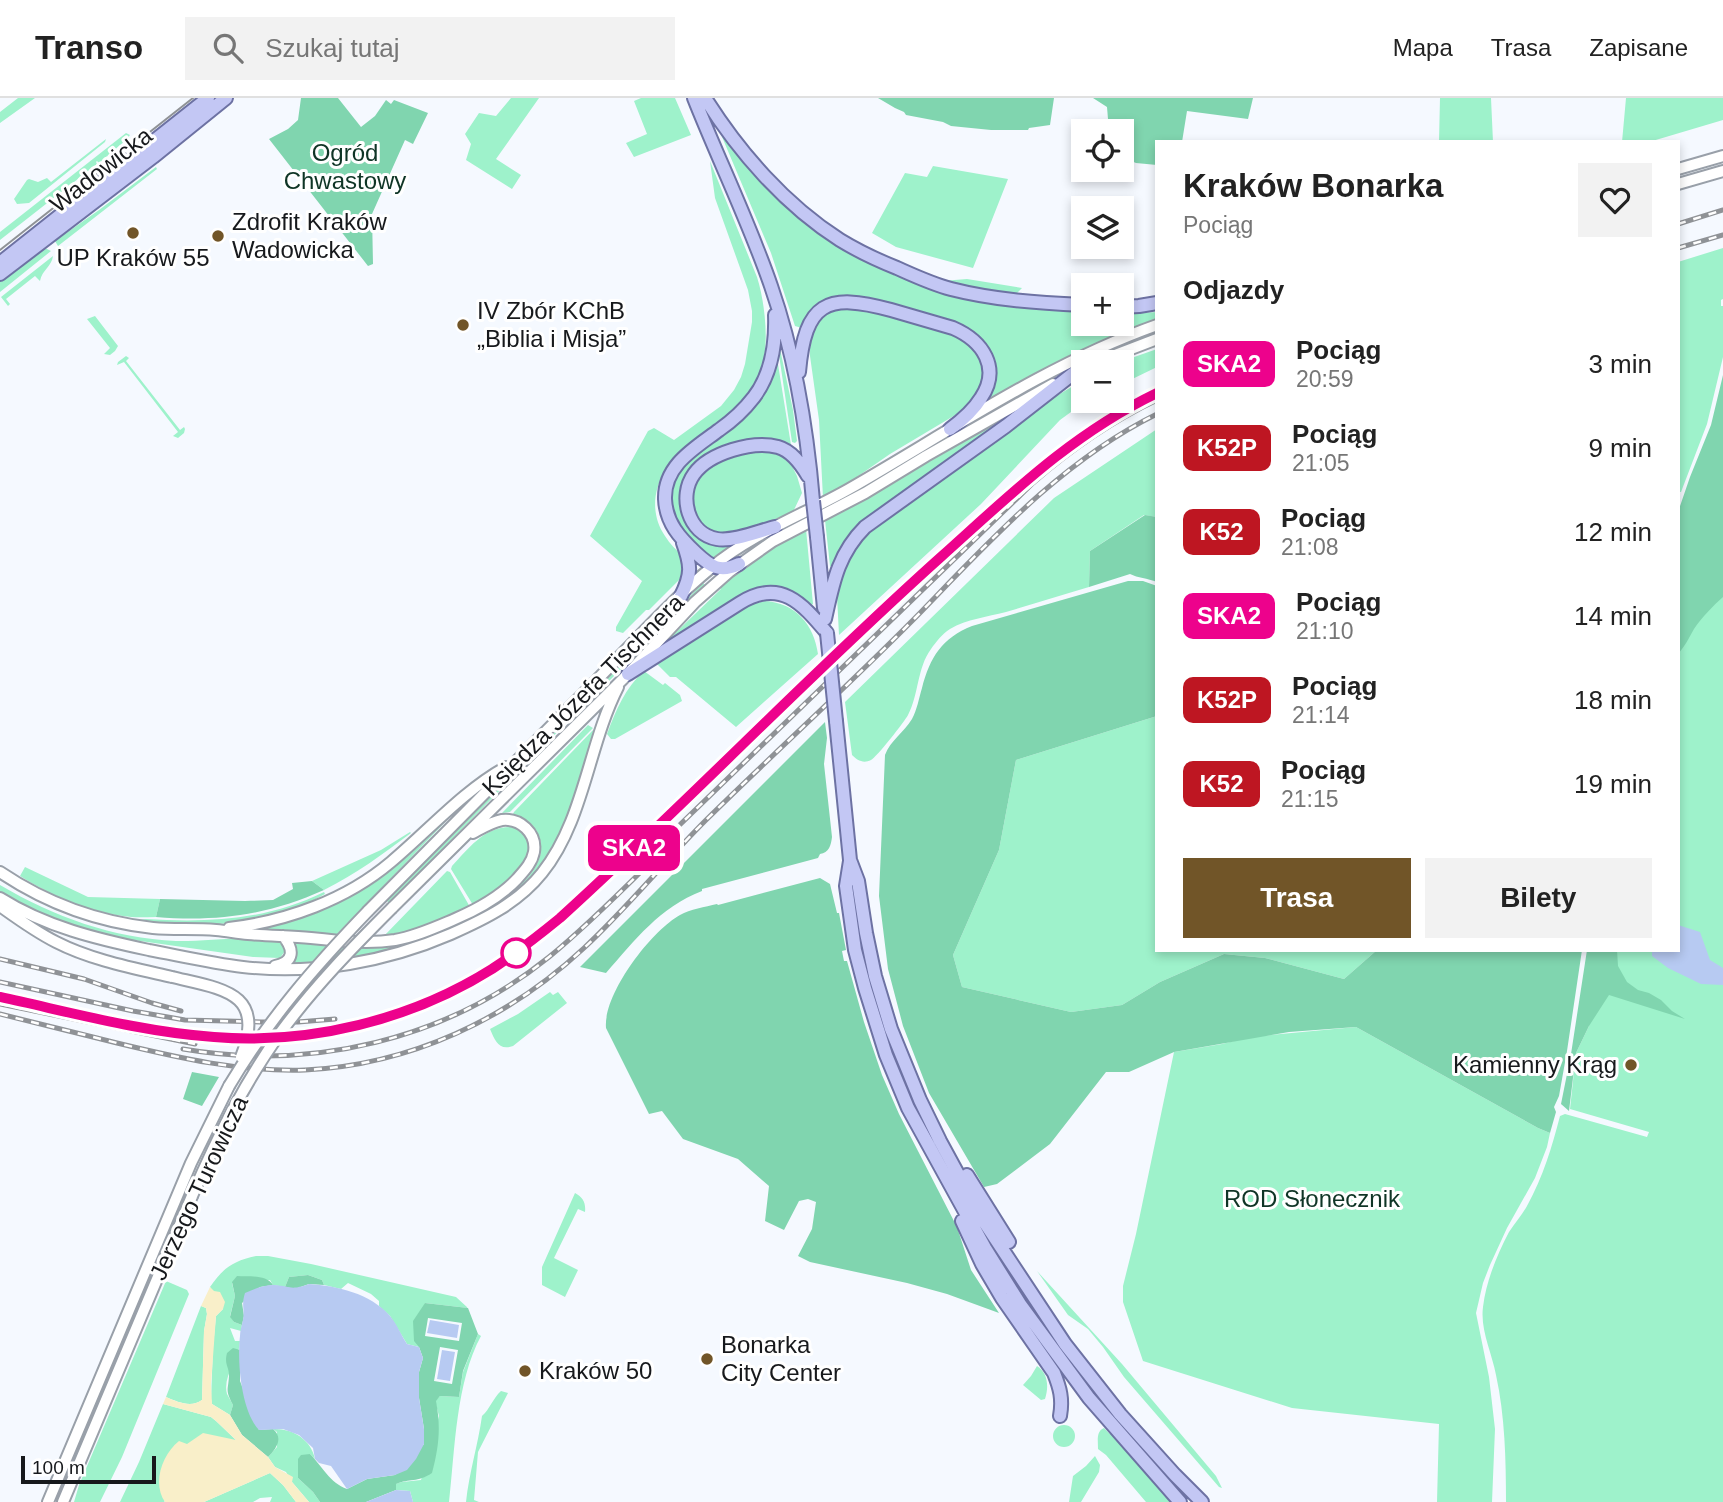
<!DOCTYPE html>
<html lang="pl">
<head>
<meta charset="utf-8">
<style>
  body { margin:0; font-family:Arial,sans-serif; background:#f2f2f2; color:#222; height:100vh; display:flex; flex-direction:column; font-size:26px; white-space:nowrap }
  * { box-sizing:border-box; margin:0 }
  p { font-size:23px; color:#767676 }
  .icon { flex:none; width:38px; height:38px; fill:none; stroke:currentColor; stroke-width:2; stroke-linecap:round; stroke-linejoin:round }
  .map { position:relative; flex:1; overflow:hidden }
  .sheet { position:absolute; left:1155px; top:42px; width:525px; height:812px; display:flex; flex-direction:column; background:#fff; border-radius:0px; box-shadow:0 4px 10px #0003 }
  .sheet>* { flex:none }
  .badge { padding:0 14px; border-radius:10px; font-size:24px; line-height:46px }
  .tools { position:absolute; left:1071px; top:21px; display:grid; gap:14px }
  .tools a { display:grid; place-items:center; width:63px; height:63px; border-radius:0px; background:#fff; box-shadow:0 4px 10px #0003; font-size:35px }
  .scale { position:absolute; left:21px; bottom:18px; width:135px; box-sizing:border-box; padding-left:7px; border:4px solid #17191c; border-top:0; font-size:19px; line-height:24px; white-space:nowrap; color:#17191c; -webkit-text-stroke:5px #fff; paint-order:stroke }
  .map>.badge { position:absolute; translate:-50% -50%; box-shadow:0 0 0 4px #fff }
  h2 { padding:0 28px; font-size:26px; line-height:63px }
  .round { display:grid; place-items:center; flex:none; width:74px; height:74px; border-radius:0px; background:#f2f2f2 }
  .summary { display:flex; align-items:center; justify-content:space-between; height:119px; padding:0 28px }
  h1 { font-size:33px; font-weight:700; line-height:52px }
  .button { display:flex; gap:14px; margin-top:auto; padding:14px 28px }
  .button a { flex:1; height:80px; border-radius:0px; background:#715528; color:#fff; font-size:28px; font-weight:700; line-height:80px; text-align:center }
  .button a+a { background:#f2f2f2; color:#222 }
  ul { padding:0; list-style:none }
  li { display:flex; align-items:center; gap:21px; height:84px; padding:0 28px }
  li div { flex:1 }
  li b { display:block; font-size:26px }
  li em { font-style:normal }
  li .badge { min-width:77px; font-weight:700; text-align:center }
  header { display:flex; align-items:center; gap:42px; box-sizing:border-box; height:98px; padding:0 35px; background:#fff; border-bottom:2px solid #e0e0e0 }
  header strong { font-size:33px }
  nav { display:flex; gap:38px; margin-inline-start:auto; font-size:24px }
  .search { width:490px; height:63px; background:#f2f2f2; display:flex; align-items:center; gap:18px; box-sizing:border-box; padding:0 24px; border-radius:0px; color:#767676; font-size:26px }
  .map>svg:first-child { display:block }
  .green { fill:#9ef2cb }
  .forest { fill:#80d5af; fill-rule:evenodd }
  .sand { fill:#f9efc9 }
  .water { fill:#b7caf2 }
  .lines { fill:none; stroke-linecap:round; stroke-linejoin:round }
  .secondary-casing { stroke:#99a0a9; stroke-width:14 }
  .primary-casing { stroke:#6d72a3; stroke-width:16 }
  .secondary { stroke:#fff; stroke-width:10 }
  .primary { stroke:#c3c7f4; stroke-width:12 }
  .tram { stroke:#8f9296; stroke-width:2 }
  .rail-casing { stroke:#8f9296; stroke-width:5 }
  .rail { stroke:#fff; stroke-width:2.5; stroke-dasharray:8; stroke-linecap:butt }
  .secondary-bridge-casing { stroke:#99a0a9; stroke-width:14; stroke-linecap:butt }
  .primary-bridge-casing { stroke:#6d72a3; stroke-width:16; stroke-linecap:butt }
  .secondary-bridge { stroke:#fff; stroke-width:10 }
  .primary-bridge { stroke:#c3c7f4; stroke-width:12 }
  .line-casing { stroke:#fff; stroke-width:16 }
  .line { stroke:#ed028c; stroke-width:10 }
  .poi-dot { fill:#715528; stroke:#fff; stroke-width:2.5 }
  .stop-dot { fill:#fff; stroke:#ed028c; stroke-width:3.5 }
  .labels { text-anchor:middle; stroke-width:6; stroke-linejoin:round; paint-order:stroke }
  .park-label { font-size:24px; fill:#0f3526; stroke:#fff }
  .street-label { font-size:24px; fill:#17191c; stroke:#fff }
  .poi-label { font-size:24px; fill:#17191c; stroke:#fff; text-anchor:start }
</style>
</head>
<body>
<header>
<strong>Transo</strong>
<div class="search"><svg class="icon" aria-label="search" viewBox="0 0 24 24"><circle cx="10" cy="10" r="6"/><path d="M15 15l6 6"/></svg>Szukaj tutaj</div>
<nav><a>Mapa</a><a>Trasa</a><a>Zapisane</a></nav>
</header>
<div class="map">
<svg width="1723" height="1404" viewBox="0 0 1723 1404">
  <rect width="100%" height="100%" fill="#f5f9ff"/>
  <path class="green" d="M18 0H35L0 25V14Z
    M511 0H539L496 61 521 77 512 91 466 62 471 46 465 36 479 15 496 18Z
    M641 0H675L691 37 634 59 626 45 647 36 634 3Z
    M1440 0H1491L1493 44H1439Z
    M1626 0H1723V22L1649 44H1622Z
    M717 27 736 50 865 161 910 183 956 199 1012 209 1083 214V226H1122V216L1157 214V223L984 306 988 297 982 244 854 199 802 230 795 228 771 155Z
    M126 35 130 37 126 42 99 65 97 63 96 64 97 66 0 142V134Z
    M106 41 105 44 29 105 17 106 14 101 27 82 29 81 38 84 47 80 51 84Z
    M710 63 757 179C766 207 771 258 757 284 740 314 711 328 686 349 659 370 644 407 665 438 670 446 676 452 683 458V473L680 481 649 512H646L623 535 616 533V529L642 483 590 438 648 333 654 330 674 342 721 308 734 292 741 279 745 266 752 224V213L748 192 715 100Z
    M933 68 1008 81 973 170 896 149 872 135 905 75 927 79Z
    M156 69 157 71 58 148 55 143 99 112Z
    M45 150 51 153 0 194V183Z
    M1723 150V201L1721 202V208H1723V259L1707 326 1681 394H1678V164Z
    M53 158C52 168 42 172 40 183L35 178 6 201 10 206 8 208 1 199Z
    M967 181 1022 190 1013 199 942 183Z
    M853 207 958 237 979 256 984 273 980 293 968 308 962 313 890 356 854 381 823 400 819 322 810 258V249L813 234 811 233C822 213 832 211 853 207Z
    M95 218 118 248 115 253 110 257 104 256 110 250 87 221Z
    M780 251 793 312 797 343 795 345 792 344 779 257Z
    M1157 251V269L1122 286V264H1120Z
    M126 258 129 260 126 263 180 332 184 329 185 331 184 335 178 340 173 338 178 334 124 264 117 267 118 264Z
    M777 260 791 347 790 348 760 342 685 379C680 392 681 402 683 415L731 447 715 460H713C678 434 650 398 690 359 703 347 722 340 733 327 739 320 743 312 748 304 758 290 768 275 777 260Z
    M1083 282V303H1086L1060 322 981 406 839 537 837 498 840 477 842 469 866 433 1033 312Z
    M1723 288V1404H1506C1506 1362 1505 1318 1496 1277 1492 1255 1480 1232 1483 1209 1486 1183 1497 1157 1509 1134 1515 1125 1522 1117 1527 1108 1543 1079 1552 1049 1560 1018L1565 1016 1647 1039 1649 1034 1570 1011 1576 955 1589 928 1593 852H1678V453Z
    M996 324 997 326 994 328 867 419C851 434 840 449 832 469L830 468 825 422 859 404Z
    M1157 331V419L1144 417 1090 453 1089 489C1061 497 1034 506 1006 514 987 519 967 521 950 531 942 536 936 544 931 551 917 570 919 596 908 617 905 623 876 660 871 662 863 666 857 662 852 657L845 604 1054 400Z
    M758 351 779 355 792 368 797 378 802 395 793 414C770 422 718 451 699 425 695 420 692 411 690 405L698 376 722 360Z
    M806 431 813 506 810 508 771 490 670 545 668 542 721 491 719 488 726 482 776 447Z
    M703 485 705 487 580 612 578 610Z
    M765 503C796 505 814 527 818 556L736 629 676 579H670L656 565 748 507Z
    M644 573 663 587 665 585 680 597 682 603 615 641H611L607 636C616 612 625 590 644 573Z
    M575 614 576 615 389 805 387 803Z
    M1157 618V852H1377L1344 881 1265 860 1224 856 1160 884 1122 907 1071 914 962 889 953 857 999 752 1016 662Z
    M588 627 593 630 510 714 502 715Z
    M594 631C579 679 568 737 535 775 519 793 500 806 479 818V816C504 801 554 771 538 736 533 725 524 719 513 716L514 714Z
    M453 716 335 838 257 832C300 821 344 807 380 780 407 761 430 738 453 716Z
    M511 727C548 743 519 777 498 793 491 799 481 802 473 807L451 771 452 768C468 751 484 729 510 729Z
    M410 734 411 735C383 756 356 776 324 792L312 783 381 752Z
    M25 769 88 799 160 801 156 819C145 819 134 820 123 818 87 813 50 797 20 778Z
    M447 773 450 774 470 809 408 834 383 839Z
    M0 787C54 819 113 840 176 843 204 844 260 835 283 845L285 853 280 860 253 859 105 838 50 819 21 806 0 794Z
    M324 794 325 796C270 828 201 831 139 823V822L146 821C208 825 268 822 324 794Z
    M474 818V820C428 843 343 870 292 865L296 853 294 844 419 840Z
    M550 894 553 897 558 894 567 905 513 948C499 953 495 943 490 931L518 916Z
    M1356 929 1538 1030 1550 1035 1547 1049 1535 1080 1507 1130 1490 1167 1483 1185 1476 1215 1489 1279 1495 1331 1492 1404H1437L1439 1326 1292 1310 1143 1263 1123 1204V1188L1136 1136 1174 954 1222 946 1250 939Z
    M575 1095C583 1099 586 1105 585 1114L578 1111 554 1160 578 1172 565 1199 542 1187V1169Z
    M256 1158H268L311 1166 456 1199 468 1210 425 1205 419 1249 407 1246 390 1218 379 1208V1203L371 1196 348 1185 341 1191 324 1187 322 1182 308 1177 289 1179 285 1189 273 1187 270 1182 232 1185 235 1198 230 1218 234 1224 242 1227 241 1233 230 1230 235 1243H240C240 1260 222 1278 227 1296 229 1300 231 1303 233 1307L230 1317 212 1306 211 1301 213 1249 216 1218 223 1211 210 1189C223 1170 233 1163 256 1158Z
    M1037 1173 1122 1266 1216 1378 1222 1390 1219 1389 1124 1279 1103 1249 1088 1231 1068 1217Z
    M166 1183 187 1192 189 1196 122 1359 100 1404H74L79 1387Z
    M201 1208 206 1210 207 1216 204 1233 202 1302C191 1310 178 1304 166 1299Z
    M478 1236 481 1238C456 1284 455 1351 449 1404H413L410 1393 396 1392 395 1386 402 1384 421 1382 439 1318 435 1303 440 1298 459 1299 463 1274Z
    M1037 1268C1048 1275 1049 1289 1045 1301L1041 1302 1023 1287 1031 1278Z
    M501 1293 508 1295 478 1354 474 1402 479 1404H466C469 1375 478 1347 482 1318 490 1311 493 1300 501 1293Z
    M163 1306 211 1319 216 1323 237 1343 164 1403 165 1404H120L139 1364Z
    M1053 1338a11 11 0 1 1 22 0a11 11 0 1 1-22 0Z
    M1104 1330 1110 1336 1112 1335 1170 1404H1146L1106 1357 1098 1351C1098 1343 1096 1333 1104 1330Z
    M273 1331C292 1330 311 1341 315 1361L310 1356 298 1380 313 1394 320 1404H309L292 1384 286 1374 275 1369 268 1359 277 1349V1334Z
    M1095 1358 1100 1367 1099 1374 1081 1404H1069L1073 1378 1086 1368Z
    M270 1375 283 1387 296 1404H270L272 1399 260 1400 253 1404H204Z"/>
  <path class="forest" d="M301 0H338L361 29 375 18 386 2 391 6 394 2 428 15 413 46 405 42 372 116 373 166 368 168 269 41 288 31 298 22Z
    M878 0H1054L1050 27 1029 30 1028 32H991L951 28 943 24 906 17 904 14 895 10Z
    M1093 0H1253L1248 21 1187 13 1182 44H1157V67L1136 65 1122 59V33H1109L1107 9Z
    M1723 277V499C1713 508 1702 519 1694 531 1689 540 1685 548 1678 556V414L1690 379 1711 327Z
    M1145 417 1157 419V484C1147 480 1138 480 1130 476L1089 489 1090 453Z
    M1128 483H1143L1157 488V618L1016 662 999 752 953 857 962 889 1071 914 1122 907 1160 884 1224 856 1265 860 1344 881 1377 852H1582L1567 953 1559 998 1554 1009 1556 1014 1550 1035 1538 1030 1356 929 1289 934 1174 954 1129 974H1106L1050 1046 997 1086 984 1089 929 995 903 928 888 871 879 798 885 657C890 643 904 634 912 621 917 612 919 600 922 590 930 559 942 540 972 528Z
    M825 624 827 640 824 666 832 739C831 747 829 755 820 756L818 760 702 791V793C660 809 635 842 606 875L580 869Z
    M820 780 830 786 837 815H839L846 852 842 853 844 863H847L864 924 882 977 899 1016 957 1129 971 1172 999 1215 947 1196 907 1185 810 1164 798 1158 812 1131 816 1104 808 1101 799 1103 784 1132 765 1123 769 1088 738 1061 683 1041 662 1013 649 1016 606 930C603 896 651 833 680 817 690 811 705 809 717 806L718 807Z
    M312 783 324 792C268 817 218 824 156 819L160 801 245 803 273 802 293 791 292 785Z
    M1587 852H1617L1618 868 1627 884 1638 892 1649 895 1661 902 1672 913 1685 921 1609 897 1589 928 1576 955 1569 1013 1561 1006 1571 956Z
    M192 974 219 979 202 1008 183 1001Z
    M308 1177 322 1182 324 1187 309 1186 295 1191 285 1189 289 1179Z
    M237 1178C249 1179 266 1176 273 1187L260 1189 242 1205 244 1218 242 1227 234 1224 230 1219 235 1198 232 1184Z
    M425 1205 468 1210 478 1236 463 1273 459 1299 440 1298 436 1303C441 1329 439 1349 432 1375 417 1385 410 1380 396 1386V1392L366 1404H320L313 1394 298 1380V1361L301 1357 310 1356C322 1368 330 1385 347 1391L367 1381 395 1377 424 1346V1331L419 1300V1274L423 1260 419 1249 414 1243 413 1223ZM428 1220 462 1225 459 1243 425 1238ZM440 1249 458 1252 452 1286 434 1283Z
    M233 1250 240 1252V1283L259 1332 273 1331C284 1340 276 1351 268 1359L242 1337 230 1317 233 1307C225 1291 228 1294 229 1278 229 1268 224 1267 227 1255Z"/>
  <path class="sand" d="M210 1189 214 1193 220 1194 225 1204 223 1211 216 1218 211 1286 212 1306 230 1317 242 1337 268 1359 275 1369 293 1379 292 1384 309 1404H296L283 1387 270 1375 204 1404H165C152 1385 162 1357 179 1343L187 1346 203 1335 236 1342 216 1323 211 1319 163 1306 166 1299C177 1304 191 1310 202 1302L204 1233 207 1216 206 1210 201 1208Z"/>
  <path class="water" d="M1678 827 1700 834 1710 862 1723 870V887L1701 886 1668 870 1652 858V852H1678Z
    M309 1186C337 1188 370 1195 390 1218 397 1226 401 1237 407 1246L419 1249 423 1260 419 1274V1300L424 1331V1346L416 1361 407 1372 395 1377 367 1381 347 1391 331 1368 319 1365 315 1361 313 1350 299 1337 283 1331 259 1332C241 1313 237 1263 240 1238 240 1232 242 1227 243 1222 245 1211 241 1207 245 1195 254 1191 263 1187 274 1187 291 1188 290 1193 309 1186Z
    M430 1222 459 1227 457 1240 427 1235Z
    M442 1252 455 1254 450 1283 437 1281Z
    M396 1392 410 1393 413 1404H366Z"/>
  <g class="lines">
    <defs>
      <path id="secondary" d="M1678 71 1723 58
        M1678 86 1723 73
        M1097 264 1157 241
        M0 774C46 805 98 824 153 830 174 832 195 830 216 832 227 833 237 835 248 836 269 838 290 838 311 840 339 843 368 846 395 842 417 838 436 829 455 821 478 811 500 799 517 781 524 773 532 765 534 754 537 735 520 720 502 722 491 724 482 730 473 735
        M0 800C46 829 97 841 149 852 181 858 212 865 243 869 314 877 386 864 451 836 485 821 518 805 542 775 584 723 588 648 618 589
        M0 808C18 821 36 834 56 844 91 862 133 870 172 879
        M392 810 623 581 695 504 729 474 773 443 865 395 926 358 1053 286
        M368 813C440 741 512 668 584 595 626 553 666 507 712 469 753 435 803 417 849 391 950 333 1047 266 1157 227
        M229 830C287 823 346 802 391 764 429 732 463 693 506 669
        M275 868C295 864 294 851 283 838
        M48 1404 191 1065 229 988
        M63 1404 192 1098"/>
      <path id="primary" d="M694 0C719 63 749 124 771 188 795 257 807 330 813 403
        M705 0C739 54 785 107 840 142 858 153 877 162 897 170 915 178 932 186 951 191 994 202 1039 205 1083 207
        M0 165 208 0
        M0 176 153 59 226 0
        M1122 209 1139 208 1157 205
        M799 274C805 205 826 194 891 212 911 218 932 224 953 230 983 243 1001 270 981 300 973 313 961 323 950 331
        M775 429C759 433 733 444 717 441 688 436 678 398 694 376 709 355 753 342 778 349 792 353 801 366 808 378
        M817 439 824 510
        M739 466C720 475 711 469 696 455 680 440 666 425 665 401 664 367 695 350 719 332 732 323 744 312 754 299 772 275 776 245 775 217
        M681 498C692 476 691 467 683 445
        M825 521C833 485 838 456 865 429L1006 328 1074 275
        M628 576 740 505C780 480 802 505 827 535
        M836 623 850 762 858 783 866 835 875 878 891 931 920 1002 940 1043 983 1122 1065 1246 1120 1316 1175 1377 1202 1404
        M850 763 846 788 855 852 865 890 886 957 908 1010 985 1150 1020 1206 1089 1300 1180 1404
        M967 1077 1009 1144
        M962 1123 982 1166 1002 1200 1054 1275C1060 1290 1063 1301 1060 1318"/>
    </defs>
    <use href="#secondary" class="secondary-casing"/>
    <use href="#primary" class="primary-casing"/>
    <use href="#secondary" class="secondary"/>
    <use href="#primary" class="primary"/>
    <path class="tram" d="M0 152 193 0"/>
    <defs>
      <path id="rail" d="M1678 126 1723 112
        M1678 150 1723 137
        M662 744 1033 385C1071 352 1111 324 1157 302
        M0 861 84 881 152 905 181 913
        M0 884 133 913 185 922 261 924H298L335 921
        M0 906 195 946
        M0 916C39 926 78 935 117 945 179 960 240 974 305 972 410 967 508 921 584 850 627 810 665 763 706 722 775 654 847 589 915 520 988 445 1061 363 1157 316
        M183 936C330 955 464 907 573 809L857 535 961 441
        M183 951C312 973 446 942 549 859 593 823 633 781 673 742"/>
    </defs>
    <use href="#rail" class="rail-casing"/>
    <use href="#rail" class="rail"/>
    <defs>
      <path id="secondary-bridge" d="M172 879C222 891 267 894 241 959
        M229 988C268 922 315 868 368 813
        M192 1098C217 1040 244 985 281 934 314 889 353 849 392 810"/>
      <path id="primary-bridge" d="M813 403 817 439
        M827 535 836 623"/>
    </defs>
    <use href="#secondary-bridge" class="secondary-bridge-casing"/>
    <use href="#primary-bridge" class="primary-bridge-casing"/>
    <use href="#secondary-bridge" class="secondary-bridge"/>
    <use href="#primary-bridge" class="primary-bridge"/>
  </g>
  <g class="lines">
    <defs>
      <path id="line" d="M0 899C70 914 142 934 214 939 309 947 411 922 492 871 516 855 538 838 560 820 690 702 811 575 942 458 1011 396 1072 336 1157 295"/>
    </defs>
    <use href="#line" class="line-casing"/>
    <use href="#line" class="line"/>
  </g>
  <g class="poi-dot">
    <circle cx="133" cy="135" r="7"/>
    <circle cx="218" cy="138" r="7"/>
    <circle cx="463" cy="227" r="7"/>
    <circle cx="1631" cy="967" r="7"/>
    <circle cx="707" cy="1261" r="7"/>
    <circle cx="525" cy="1273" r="7"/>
  </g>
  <circle class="stop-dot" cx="516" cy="855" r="14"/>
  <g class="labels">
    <g class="park-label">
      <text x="345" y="63">Ogród<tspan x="345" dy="28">Chwastowy</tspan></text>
      <text x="1312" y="1109">ROD Słonecznik</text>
    </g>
    <g class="street-label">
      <text transform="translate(101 72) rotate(-38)" y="8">Wadowicka</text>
      <text transform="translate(583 597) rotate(-45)" y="8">Księdza Józefa Tischnera</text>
      <text transform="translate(199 1090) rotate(-65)" y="8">Jerzego Turowicza</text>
    </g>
    <g class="poi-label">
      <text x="232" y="132">Zdrofit Kraków<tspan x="232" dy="28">Wadowicka</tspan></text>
      <text x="133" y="168" text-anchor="middle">UP Kraków 55</text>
      <text x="477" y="221">IV Zbór KChB<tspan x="477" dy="28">„Biblia i Misja”</tspan></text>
      <text x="1617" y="975" text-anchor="end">Kamienny Krąg</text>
      <text x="721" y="1255">Bonarka<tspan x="721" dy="28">City Center</tspan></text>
      <text x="539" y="1281">Kraków 50</text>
    </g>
  </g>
</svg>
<div class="tools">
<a><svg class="icon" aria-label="locate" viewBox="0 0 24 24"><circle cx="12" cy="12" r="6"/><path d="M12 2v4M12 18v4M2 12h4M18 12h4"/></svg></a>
<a><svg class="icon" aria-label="layers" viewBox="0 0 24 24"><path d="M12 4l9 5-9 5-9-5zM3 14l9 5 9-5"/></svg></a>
<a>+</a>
<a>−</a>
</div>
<div class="scale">100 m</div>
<b class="badge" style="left:634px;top:750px;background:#ed028c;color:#fff">SKA2</b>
<section class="sheet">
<div class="summary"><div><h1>Kraków Bonarka</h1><p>Pociąg</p></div><a class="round"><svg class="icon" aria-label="heart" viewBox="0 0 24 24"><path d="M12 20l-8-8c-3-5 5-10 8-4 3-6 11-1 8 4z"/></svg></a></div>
<h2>Odjazdy</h2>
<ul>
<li><span class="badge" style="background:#ed028c;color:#fff">SKA2</span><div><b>Pociąg</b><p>20:59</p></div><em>3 min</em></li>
<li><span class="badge" style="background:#be1622;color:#fff">K52P</span><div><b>Pociąg</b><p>21:05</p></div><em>9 min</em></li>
<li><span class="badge" style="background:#be1622;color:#fff">K52</span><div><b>Pociąg</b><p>21:08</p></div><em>12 min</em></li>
<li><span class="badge" style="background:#ed028c;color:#fff">SKA2</span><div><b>Pociąg</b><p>21:10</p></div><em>14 min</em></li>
<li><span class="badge" style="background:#be1622;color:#fff">K52P</span><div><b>Pociąg</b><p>21:14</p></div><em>18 min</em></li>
<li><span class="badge" style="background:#be1622;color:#fff">K52</span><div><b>Pociąg</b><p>21:15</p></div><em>19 min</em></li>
</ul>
<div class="button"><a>Trasa</a><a>Bilety</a></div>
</section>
</div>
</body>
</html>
